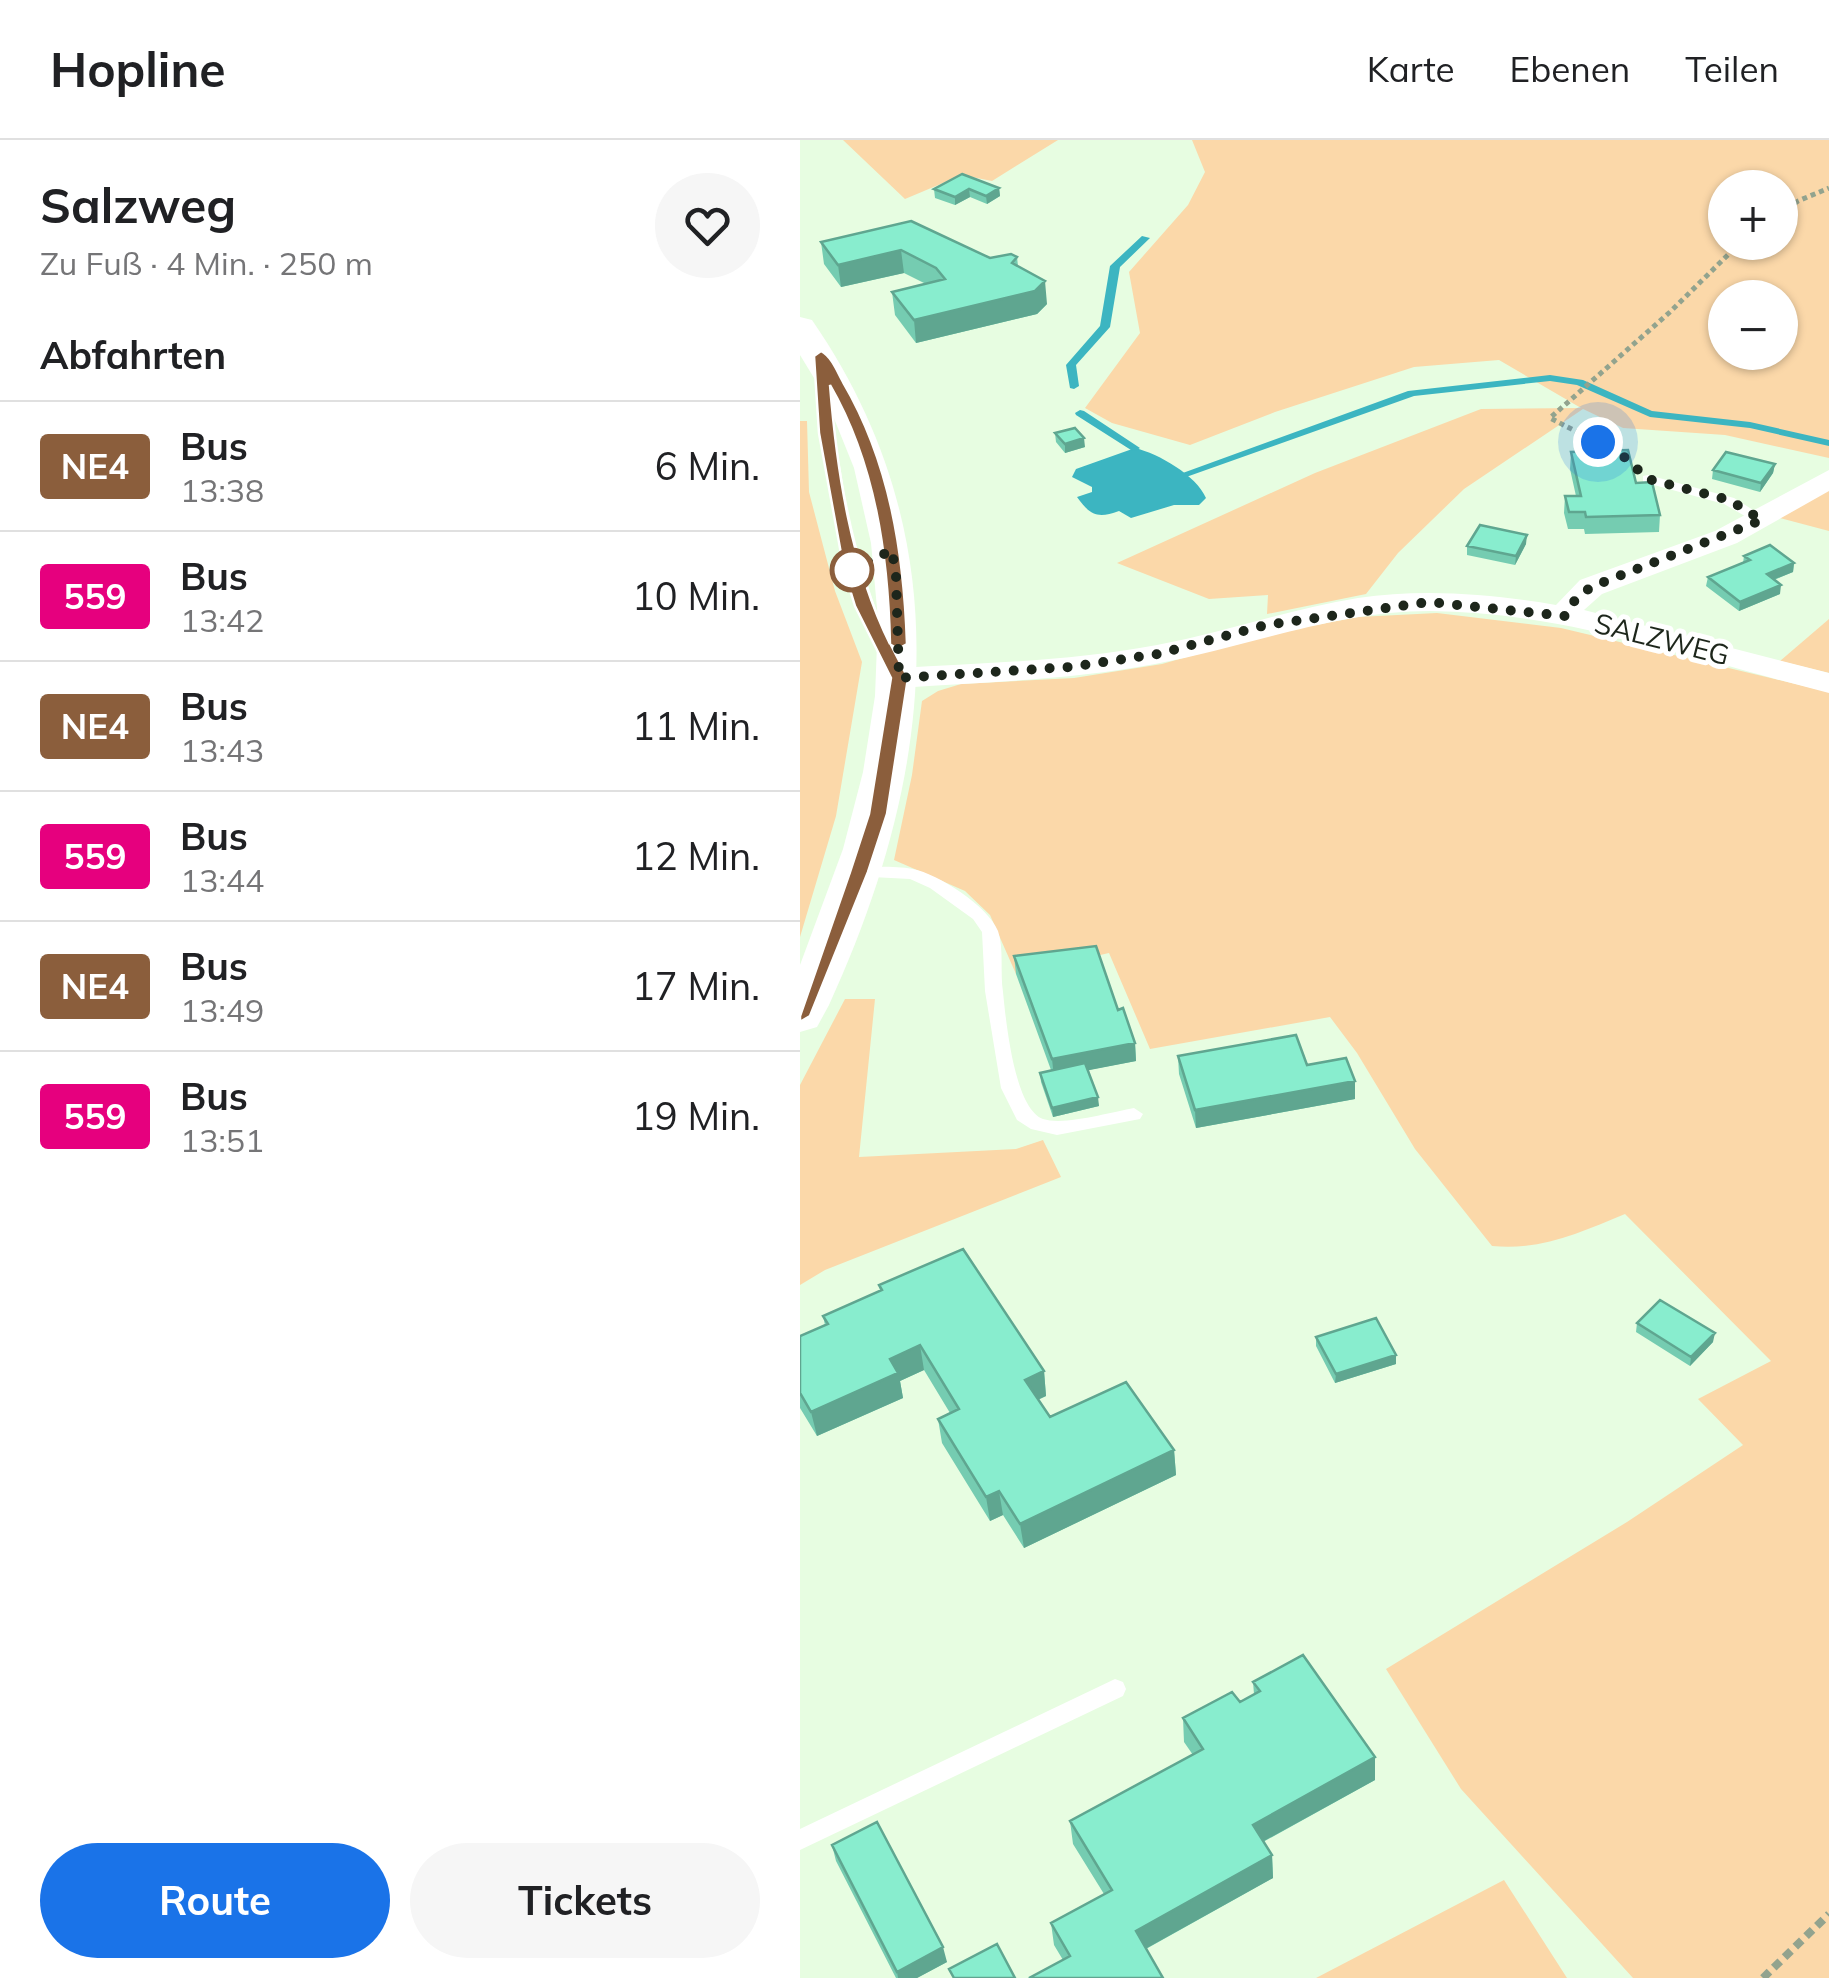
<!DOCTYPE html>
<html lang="de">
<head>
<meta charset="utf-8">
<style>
  body { margin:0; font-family:Mulish,sans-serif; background:#f6f6f6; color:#202124; height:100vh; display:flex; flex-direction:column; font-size:38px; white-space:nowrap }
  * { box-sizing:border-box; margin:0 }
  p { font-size:32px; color:#757577 }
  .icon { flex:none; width:55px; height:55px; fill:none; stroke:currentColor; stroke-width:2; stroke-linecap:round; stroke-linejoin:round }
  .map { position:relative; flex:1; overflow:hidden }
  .side { display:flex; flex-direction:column; background:#fff; width:800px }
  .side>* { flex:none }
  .badge { padding:0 20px; border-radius:8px; font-size:35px; line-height:65px }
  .tools { position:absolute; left:908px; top:30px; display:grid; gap:20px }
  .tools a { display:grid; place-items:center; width:90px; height:90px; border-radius:50%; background:#fff; box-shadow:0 2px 8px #0004; font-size:50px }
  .you { position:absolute; width:50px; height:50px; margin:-25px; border:8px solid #fff; border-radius:50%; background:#1a73e8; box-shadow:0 0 0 15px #1a73e833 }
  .map>.badge { position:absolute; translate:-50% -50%; box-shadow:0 0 0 5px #fff }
  h2 { padding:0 40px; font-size:38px; line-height:90px }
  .round { display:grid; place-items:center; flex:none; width:105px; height:105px; border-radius:52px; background:#f6f6f6 }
  .headline { display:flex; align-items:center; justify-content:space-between; height:170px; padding:0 40px }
  h1 { font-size:48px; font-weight:700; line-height:75px }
  .action { display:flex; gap:20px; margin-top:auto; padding:20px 40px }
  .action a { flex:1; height:115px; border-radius:60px; background:#1a73e8; color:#fff; font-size:40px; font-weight:700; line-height:115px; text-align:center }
  .action a+a { background:#f6f6f6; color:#202124 }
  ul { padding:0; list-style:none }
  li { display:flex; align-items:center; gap:30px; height:130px; padding:0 40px; border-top:2px solid #e0e0e0 }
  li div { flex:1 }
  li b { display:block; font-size:38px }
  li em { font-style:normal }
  li .badge { min-width:110px; font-weight:700; text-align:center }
  header { display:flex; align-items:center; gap:60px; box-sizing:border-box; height:140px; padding:0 50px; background:#fff; border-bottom:2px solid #e0e0e0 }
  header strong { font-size:48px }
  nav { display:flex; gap:55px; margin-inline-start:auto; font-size:35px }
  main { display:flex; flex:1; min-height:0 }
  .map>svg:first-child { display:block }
  .green { fill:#fbd8a9; fill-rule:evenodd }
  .water { fill:#3cb5c1 }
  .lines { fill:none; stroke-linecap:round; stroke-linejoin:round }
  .stream { fill:#3cb5c1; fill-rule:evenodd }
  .path-far1 { stroke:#92a38e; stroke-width:5; stroke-dasharray:5 4; stroke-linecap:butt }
  .path { stroke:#92a38e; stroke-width:8; stroke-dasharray:9 6; stroke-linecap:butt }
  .service { fill:#fff; fill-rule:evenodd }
  .minor { fill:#fff; fill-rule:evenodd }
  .tertiary { fill:#fff; fill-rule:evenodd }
  .wall { fill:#75ccb1 }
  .shaded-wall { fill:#5fa690 }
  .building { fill:#88edce; stroke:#5fa690; stroke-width:2.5 }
  .line { fill:#8b5e3c; stroke:#fff; stroke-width:2.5; fill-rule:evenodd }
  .walk { stroke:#1d261b; stroke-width:10; stroke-dasharray:0 18 }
  .stop-dot { fill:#fff; stroke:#8b5e3c; stroke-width:5 }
  .labels { text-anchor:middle; stroke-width:10; stroke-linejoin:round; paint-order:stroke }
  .street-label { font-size:28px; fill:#1d261b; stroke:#fff }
</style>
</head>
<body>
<header>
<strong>Hopline</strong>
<nav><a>Karte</a><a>Ebenen</a><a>Teilen</a></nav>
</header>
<main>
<section class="side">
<div class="headline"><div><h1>Salzweg</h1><p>Zu Fuß · 4 Min. · 250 m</p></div><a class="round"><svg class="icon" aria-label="heart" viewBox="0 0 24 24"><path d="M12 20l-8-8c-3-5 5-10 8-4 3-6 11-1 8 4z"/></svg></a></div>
<h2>Abfahrten</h2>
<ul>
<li><span class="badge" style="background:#8b5e3c;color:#fff">NE4</span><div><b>Bus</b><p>13:38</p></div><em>6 Min.</em></li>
<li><span class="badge" style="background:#e6007e;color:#fff">559</span><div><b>Bus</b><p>13:42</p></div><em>10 Min.</em></li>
<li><span class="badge" style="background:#8b5e3c;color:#fff">NE4</span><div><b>Bus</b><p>13:43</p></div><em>11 Min.</em></li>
<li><span class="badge" style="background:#e6007e;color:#fff">559</span><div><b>Bus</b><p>13:44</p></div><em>12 Min.</em></li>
<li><span class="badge" style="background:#8b5e3c;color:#fff">NE4</span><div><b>Bus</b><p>13:49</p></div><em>17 Min.</em></li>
<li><span class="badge" style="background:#e6007e;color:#fff">559</span><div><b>Bus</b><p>13:51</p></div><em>19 Min.</em></li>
</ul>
<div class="action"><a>Route</a><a>Tickets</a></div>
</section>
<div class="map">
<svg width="1029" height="1838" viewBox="0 0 1029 1838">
  <rect width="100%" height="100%" fill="#e7fde1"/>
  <path class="green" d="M43 0H258L192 41 162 35 105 59Z
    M392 0H1029V318L925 295 823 288 783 269 664 349 598 413 566 454 467 474 468 455 409 459 317 423 515 333 681 269 781 268 699 220 614 227 475 272 390 305 312 283 285 268 340 193 329 132 388 65 405 32ZM925 48H980V102H925ZM925 158H980V212H925Z
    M0 281H7L9 352 35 451 62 522 36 676 0 797Z
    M1029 348V391L976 377Z
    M637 473 761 488 1029 552V1838H833L661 1649 586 1529 827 1382 943 1305 898 1259 971 1221 825 1074C781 1092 741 1111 692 1106L615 1009 557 913 530 877 350 909 309 813 216 834 190 775 165 751 94 720 112 635 122 561 138 551 161 544 274 538 362 524 464 495 558 477Z
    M1029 479V533L980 521Z
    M45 859H75L59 1017 216 1009 243 1000 261 1037 25 1130 0 1145V945Z
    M704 1740 767 1838H516Z"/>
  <path class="water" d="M335 308C359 314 396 335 406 358L399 365H374L331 378 319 371C297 379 290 375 277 357L292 352V347L272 337 276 329Z"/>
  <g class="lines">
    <path class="stream" d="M342 96 350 98 320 127 310 187 276 225 279 246 274 249 270 248 266 225 300 186 310 126Z
      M750 235 783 240 852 271 950 282 1029 300V306L950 288 850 277 777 245 750 241 614 256 389 336H381L380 334 608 251Z
      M280 270 284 271 340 308 335 311 331 310 276 275 275 273Z"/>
    <path class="path-far1" d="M980 74 998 61 1029 48
      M820 314 750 278 870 172 941 102"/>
    <path class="path" d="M963 1838 1029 1774"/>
    <path class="service" d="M22 227 28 231C38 330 53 424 95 515L88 519C77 514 74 500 68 488 32 408 23 318 16 231Z
      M848 335 934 358 969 380 962 384 957 383 924 364 843 342V336Z
      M59 727C76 727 96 726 113 729 138 734 188 766 198 791 204 808 200 833 203 852 206 881 214 968 243 979 264 986 311 972 334 968L343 974 340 979 257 995 231 989 217 980 201 948 185 851 182 792 173 779 130 748 110 739 53 736 51 732Z
      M315 1539 323 1542 326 1549 323 1556 0 1710V1689Z"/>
    <path class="minor" d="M1029 330V351L937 403 802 454 784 470 1029 533V553C897 520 767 472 630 471 535 471 447 507 355 524 271 540 184 542 99 548L88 545 83 538 88 531 99 528C185 523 273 521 357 505 425 492 490 469 558 458 624 448 691 454 756 465L780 440 915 391Z"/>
    <path class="tertiary" d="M0 177 12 180C162 397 135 634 29 865L17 887 0 892V825L43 709 63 632 75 556 78 479 71 403 54 328 25 256 0 215Z"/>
  </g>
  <path class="wall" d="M199 48 200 56 187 64 170 57 155 65 135 58 134 49Z
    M21 102 190 118 217 117 218 126 247 164 237 174 116 203 95 175 92 152 126 144 104 133 41 147 24 124Z
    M255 293 285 307 265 313 256 302Z
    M771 312 836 343 860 375 859 392 785 394 784 389H768L764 373 765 356H776L770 329Z
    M975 324 973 333 960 352 912 339 913 330Z
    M726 404 715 425 667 415V406Z
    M944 416 994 423 993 432 974 440 980 454 939 471 906 446 908 437 943 423Z
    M214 816 318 870 335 903 336 921 288 930 299 966 253 977 241 942 240 933 251 930 216 834Z
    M378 916 507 925 555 959 396 988 379 934Z
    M79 1145 244 1231 246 1256 238 1260 250 1277 374 1310 376 1335 224 1408 203 1375 190 1381 142 1303 138 1279 150 1273 124 1230 100 1241 103 1258 17 1296 0 1268V1196L25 1185 23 1176 80 1151Z
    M837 1183 913 1202 890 1226 836 1192Z
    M516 1197 596 1224 535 1243 516 1206Z
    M453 1542 575 1640 463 1702 472 1715 473 1738 346 1809 263 1820 254 1805 251 1783 304 1754 273 1704 270 1681 393 1615 384 1602 383 1578 440 1562 454 1554Z
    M32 1705 147 1822 117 1838H96L36 1721Z"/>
  <path class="shaded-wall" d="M199 48 200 56 187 64 186 56Z
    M169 49 170 57 155 65V57Z
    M101 110 104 133 41 147 38 125Z
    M245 141 247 164 237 174 116 203 114 180Z
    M284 298 285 307 265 313V304Z
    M975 324 973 333 960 352 961 343Z
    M727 395 726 404 715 425 716 416Z
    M994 423 993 432 965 443 967 434Z
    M981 445 980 454 939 471 940 462Z
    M335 903 336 921 254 937 252 919Z
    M555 941V959L396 988 395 970Z
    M298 957 299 966 253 977 252 968Z
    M915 1193 913 1202 890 1226 891 1217Z
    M120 1205 124 1230 100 1241 103 1258 17 1296 11 1272 90 1219Z
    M596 1215V1224L535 1243 536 1234Z
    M244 1231 246 1256 228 1264 225 1240Z
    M374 1310 376 1335 224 1408 220 1384Z
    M199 1351 203 1375 190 1381 186 1357Z
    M575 1617V1640L453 1707V1685Z
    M472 1715 473 1738 338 1813 336 1791Z
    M143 1807 147 1822 117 1838H98L97 1832Z"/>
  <path class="building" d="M162 34 199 48 186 56 169 49 155 57 134 49Z
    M111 81 190 118 211 114 217 117 212 123 245 141 235 151 114 180 92 152 145 139 136 128 101 110 38 125 21 102Z
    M275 288 284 298 265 304 255 293Z
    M828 310 836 343 852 342 860 375 786 377 785 372H769L765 356H781L771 312Z
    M926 312 975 324 961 343 913 330Z
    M680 385 727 395 716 416 667 406Z
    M970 405 994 423 967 434 981 445 940 462 908 437 950 420 944 416Z
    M296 806 318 870 323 868 335 903 252 919 214 816Z
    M496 895 507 925 546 918 555 941 395 970 378 916Z
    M285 923 298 957 252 968 240 933Z
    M163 1109 244 1231 225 1240 250 1277 326 1242 374 1310 220 1384 199 1351 186 1357 138 1279 159 1269 120 1205 90 1219 98 1233 11 1272 0 1253V1196L28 1184 23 1176 82 1150 79 1145Z
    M860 1160 915 1193 891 1217 837 1183Z
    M576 1178 596 1215 536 1234 516 1197Z
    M503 1515 575 1617 453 1685 472 1715 336 1791 363 1838H229L270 1816 251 1783 312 1750 270 1681 403 1609 383 1578 432 1552 440 1562 460 1551 453 1542Z
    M77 1682 143 1807 97 1832 32 1705Z
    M197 1804 215 1838H154L149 1829Z"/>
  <path class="line" d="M21 211C32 217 37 231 43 242 90 322 104 413 107 504L98 509 91 505 108 538 87 674 68 732 10 876 0 882V876L50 732 69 674 91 538 55 466 44 430 19 293 14 216ZM30 245C75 323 88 415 90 504 51 425 37 332 30 245Z"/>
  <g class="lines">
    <path class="walk" d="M52 430 92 410 96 436 99 538 270 527 358 514 466 485 629 462 765 476 775 460 791 447 962 380 929 360 848 339 822 315 798 302"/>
  </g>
  <circle class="stop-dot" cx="52" cy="430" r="20"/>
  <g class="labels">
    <g class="street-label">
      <text transform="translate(862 499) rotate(14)" y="10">SALZWEG</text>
    </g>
  </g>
</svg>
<div class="tools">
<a>+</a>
<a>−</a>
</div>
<div class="you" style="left:798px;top:302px"></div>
</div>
</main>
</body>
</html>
